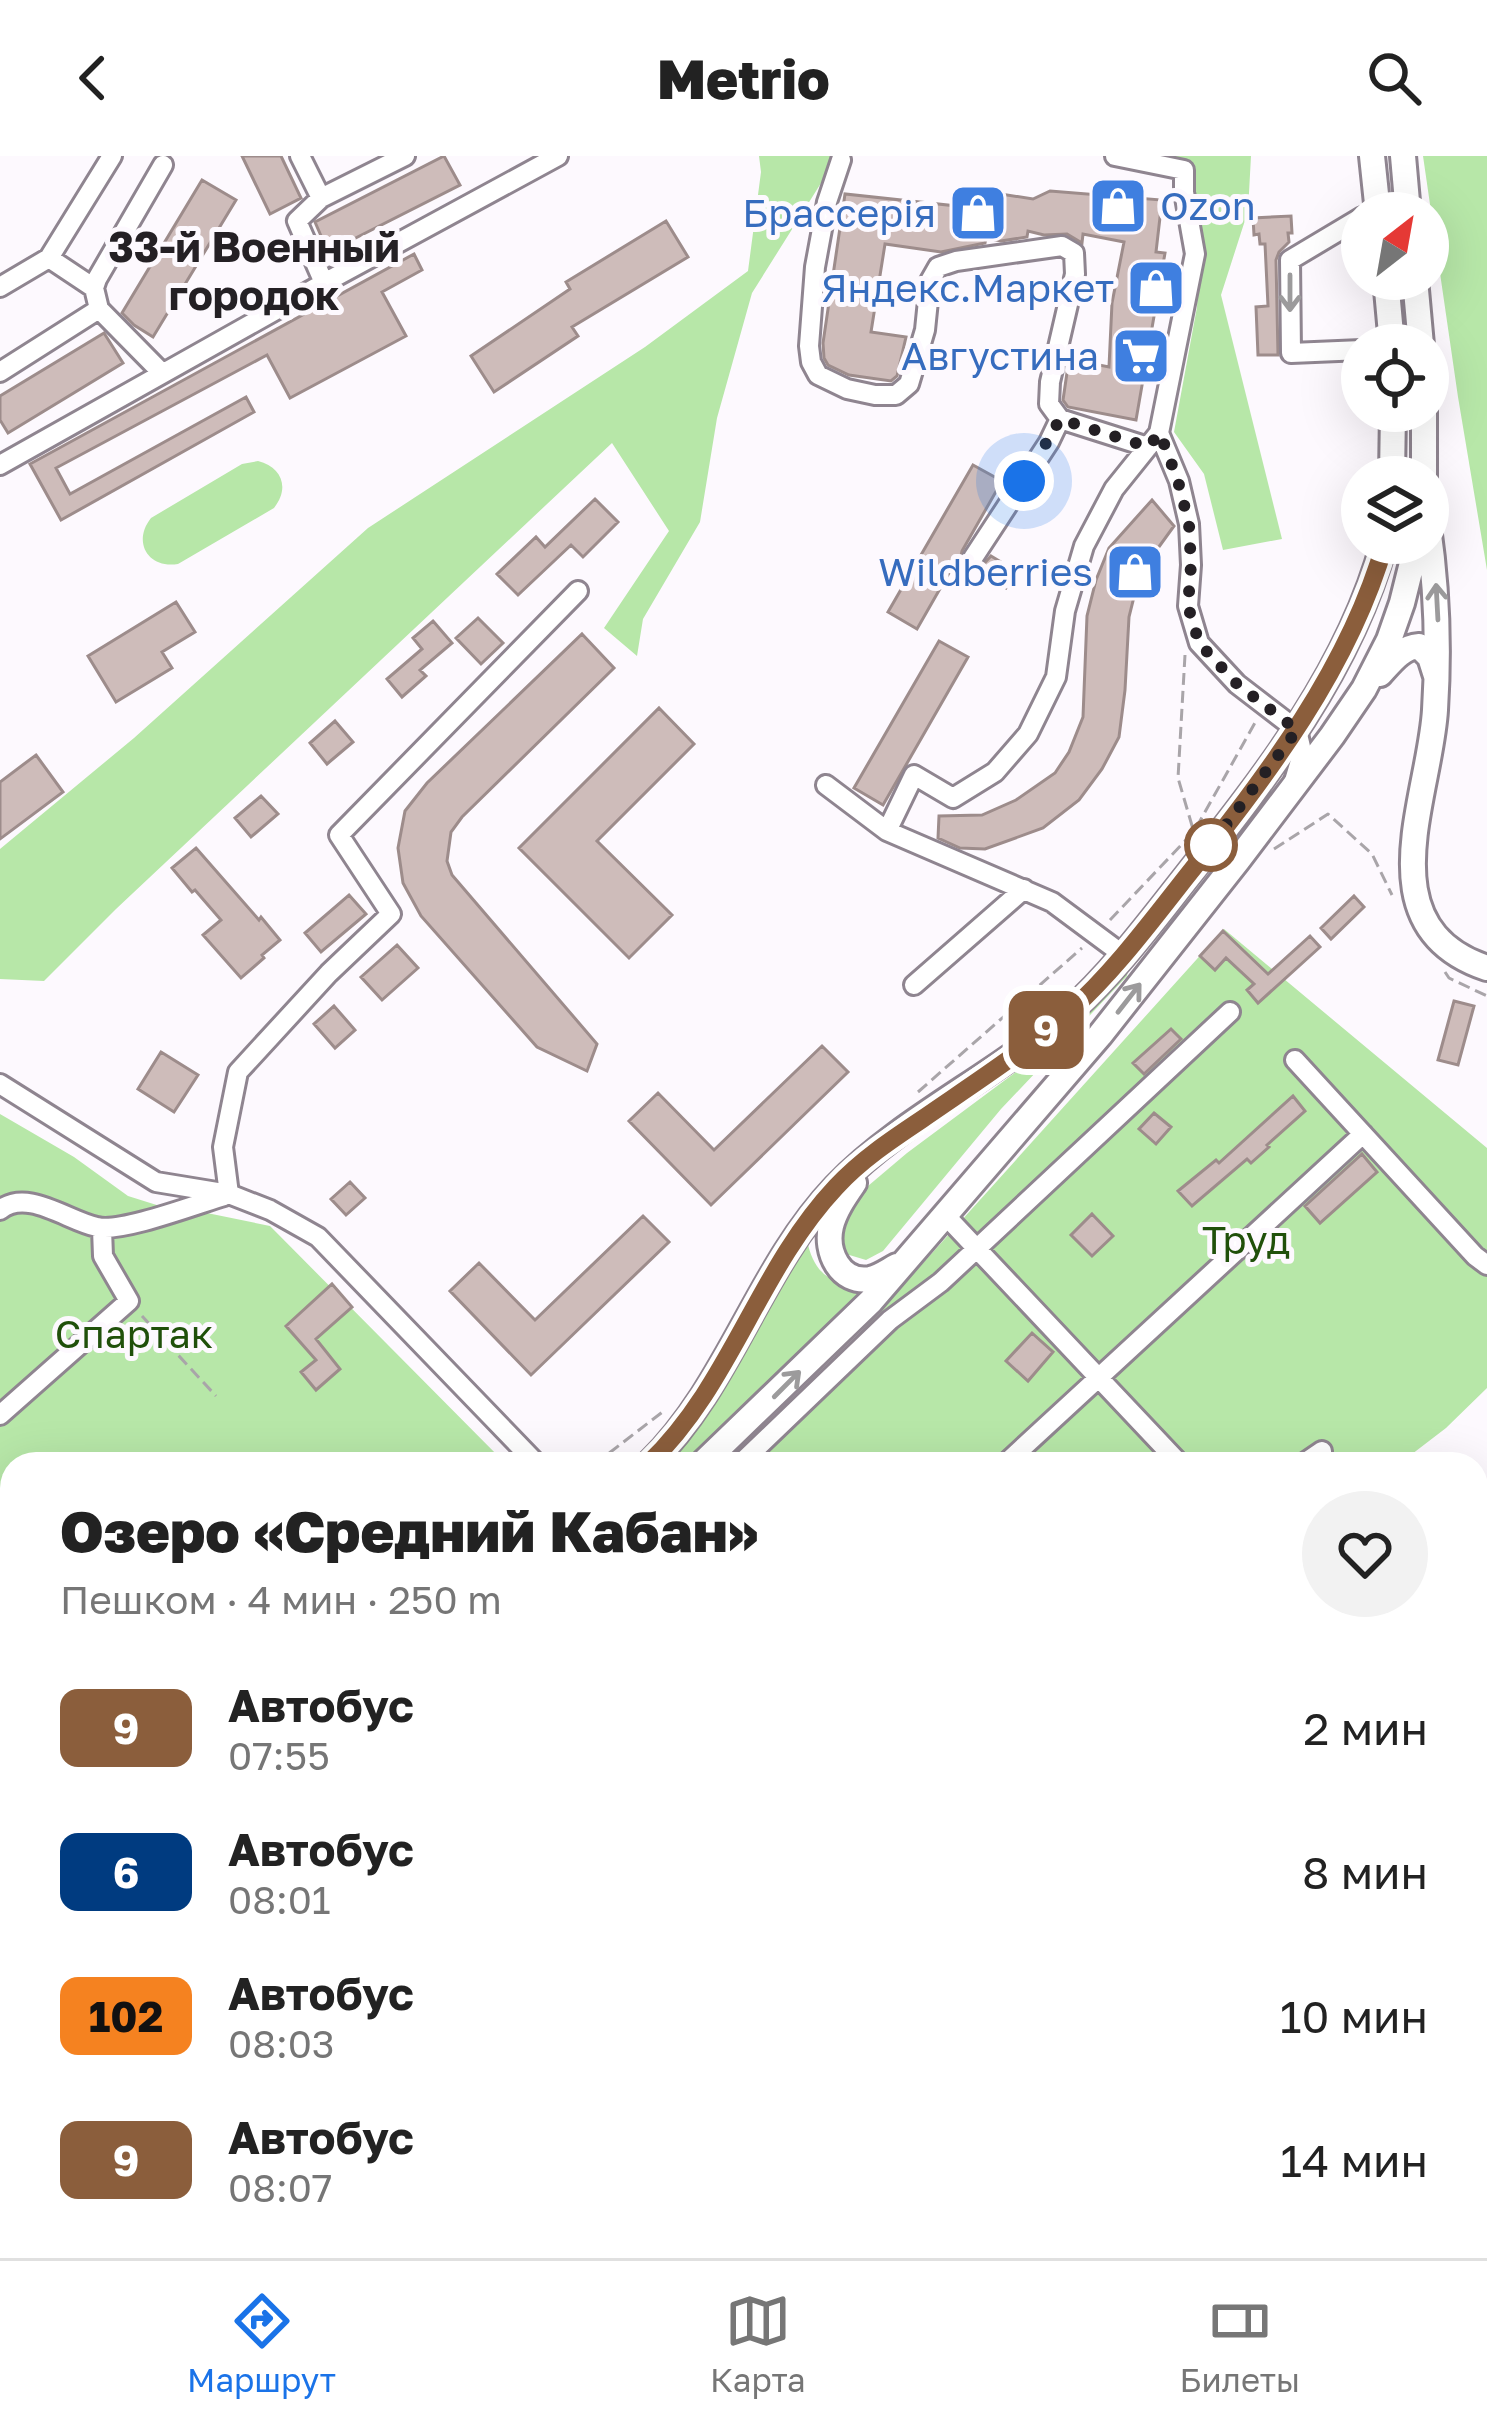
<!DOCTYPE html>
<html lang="ru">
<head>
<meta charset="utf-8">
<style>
  body { margin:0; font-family:"Golos Text",sans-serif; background:#f2f2f2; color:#222; height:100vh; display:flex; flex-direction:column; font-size:45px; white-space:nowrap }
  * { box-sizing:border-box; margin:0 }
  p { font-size:39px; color:#767676 }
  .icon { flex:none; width:66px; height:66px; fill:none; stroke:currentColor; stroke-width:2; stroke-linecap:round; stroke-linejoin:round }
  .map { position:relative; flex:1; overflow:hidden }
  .side { position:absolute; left:0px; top:1296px; width:1488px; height:807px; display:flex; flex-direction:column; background:#fff; border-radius:36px 36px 0 0; box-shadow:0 12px 48px #0002 }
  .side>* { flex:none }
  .badge { padding:0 24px; border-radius:18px; font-size:42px; line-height:78px }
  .needle { width:78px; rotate:31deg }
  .controls { position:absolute; left:1341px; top:36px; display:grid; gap:24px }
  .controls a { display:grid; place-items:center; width:108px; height:108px; border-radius:50%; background:#fff; box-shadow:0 12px 48px #0002; font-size:60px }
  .you { position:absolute; width:60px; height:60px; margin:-30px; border:9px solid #fff; border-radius:50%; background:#1a73e8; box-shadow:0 0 0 18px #1a73e833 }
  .map>.badge { position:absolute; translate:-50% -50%; box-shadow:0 0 0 6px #fff }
  .round { display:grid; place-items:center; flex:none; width:126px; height:126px; border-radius:63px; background:#f2f2f2 }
  .headline { display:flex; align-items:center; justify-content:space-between; height:204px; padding:0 60px }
  h1 { font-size:57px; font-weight:800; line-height:90px }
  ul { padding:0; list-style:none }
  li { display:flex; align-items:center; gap:36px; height:144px; padding:0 60px }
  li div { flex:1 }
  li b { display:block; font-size:45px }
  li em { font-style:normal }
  li .badge { min-width:132px; font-weight:700; text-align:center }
  header { display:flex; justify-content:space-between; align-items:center; height:156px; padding:0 60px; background:#fff; font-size:54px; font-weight:800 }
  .tabs { display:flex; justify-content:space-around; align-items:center; height:168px; border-top:3px solid #e0e0e0; background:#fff; font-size:33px; color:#767676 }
  .tabs a { display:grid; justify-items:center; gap:6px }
  .tabs .on { color:#1a73e8 }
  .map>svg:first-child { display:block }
  .education { fill:#f2effc }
  .green { fill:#b7e7a8 }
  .building { fill:#cebcba; stroke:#9d8c8b; stroke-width:3 }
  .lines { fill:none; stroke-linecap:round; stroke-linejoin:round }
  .minor-casing { stroke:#8f8590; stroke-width:24 }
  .major-casing { stroke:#8f8590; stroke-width:30 }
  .path { stroke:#a9a5a9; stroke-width:3; stroke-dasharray:12 6; stroke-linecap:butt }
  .minor { stroke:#fff; stroke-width:18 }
  .major { stroke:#fff; stroke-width:24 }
  .oneway { stroke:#9c9b9c }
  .line-casing { stroke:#fff; stroke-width:27 }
  .line { stroke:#8b5e3c; stroke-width:18 }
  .walk { stroke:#242024; stroke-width:12; stroke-dasharray:0 21.6 }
  .stop-dot { fill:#fff; stroke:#8b5e3c; stroke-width:6 }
  .labels { text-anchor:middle; stroke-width:10; stroke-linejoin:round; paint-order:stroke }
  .shop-label { font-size:39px; fill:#366cbe; stroke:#fdf9fe; text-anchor:end }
  .park-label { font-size:39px; fill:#20500a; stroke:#fdf9fe }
  .neighbourhood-label { font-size:42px; font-weight:bold; fill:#242024; stroke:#fdf9fe }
</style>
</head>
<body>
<header><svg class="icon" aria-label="back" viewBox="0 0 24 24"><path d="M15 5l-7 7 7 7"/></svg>Metrio<svg class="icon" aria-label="search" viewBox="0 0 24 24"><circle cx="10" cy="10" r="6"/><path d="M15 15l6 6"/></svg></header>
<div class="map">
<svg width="1487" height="2102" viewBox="0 0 1487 2102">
  <rect width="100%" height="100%" fill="#fdf9fe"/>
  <path class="education" d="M1476 1827 1487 1844V1890L1484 1894 1487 1898V2102H1140L1118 2091H1476Z"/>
  <path class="green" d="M759 0H838L752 137 717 262 700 366 643 463 637 500 604 472 669 375 612 287 116 753 44 825 0 823V693L134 582 368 372 645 191 748 115 761 16Z
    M1162 0H1251L1248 55 1221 139 1282 383 1223 394 1204 318 1174 276 1197 151 1202 54Z
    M1423 0H1487V414L1458 241Z
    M258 305C282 311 290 332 274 352L178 408C148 413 132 386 151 362L242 308Z
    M1224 773 1487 992V1232L1446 1272 1399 1308H742Z
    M1128 814 1127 820 1001 953 883 1095 866 1104 846 1098 837 1086 846 1054 868 1030 907 997 1035 902 1095 846 1122 817Z
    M0 958 74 1001 128 1040 163 1051 207 1057 270 1070 506 1308H12V1628L0 1637Z
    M807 1084C814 1119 832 1129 866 1131L796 1202 682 1308H662C728 1247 763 1160 807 1084Z
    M12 1791V2091H432L430 2093 436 2102H0V1799Z
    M625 2091H824L815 2102H644Z"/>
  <path class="building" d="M242 0H281L301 42 270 58Z
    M444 0 460 29 328 96 315 66Z
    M202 24 236 44 153 181 134 169 122 157Z
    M1050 35 1162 44 1156 96 1165 97 1136 264 1068 251 1063 244 1069 203 1109 211 1112 147 1124 86 1083 78 1082 87 1067 78 1044 79 1028 75 1027 81 1001 85 986 82 985 87 941 96 885 88 871 176 906 181 897 220 891 225 849 219 828 209 824 202 823 187 845 38 985 53 988 36 1033 43Z
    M1291 60 1292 77H1288L1289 86 1279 96 1276 104 1278 199H1258L1256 151 1268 150 1265 88H1260L1259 78 1254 79 1253 62Z
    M666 65 688 101 572 171 578 180 494 236 471 200 570 133 566 126Z
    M414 98 422 114 382 136 406 180 290 242 267 199 56 312 70 338 246 241 254 256 61 364 30 308Z
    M104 177 123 207 8 277 0 264V240Z
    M973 309 1002 325 962 395 960 405 957 403 917 473 888 456Z
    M595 343 618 366 583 401 571 389 518 439 497 418 536 381 545 391Z
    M1152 344 1174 370 1140 417 1129 461 1125 534 1119 581 1102 613 1079 644 1043 672 985 693 960 692 938 682 939 660 982 659 1016 644 1055 617 1069 596 1083 561 1087 460 1096 424 1109 392Z
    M991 400 1016 415 1006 432 977 415Z
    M176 446 195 476 162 496 172 512 116 546 88 500Z
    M478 462 503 487 481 508 456 482Z
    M433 465 452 487 420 514 426 520 402 541 387 523 422 493 413 482Z
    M582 478 614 512 462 661 451 676 447 705 452 719 597 888 587 915 537 891 421 760 403 727 398 692 405 655 427 627Z
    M939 485 968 501 883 649 854 632Z
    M659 552 694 588 597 685 672 759 629 802 519 692Z
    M335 565 353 586 327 608 310 587Z
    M36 599 63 636 0 683V626Z
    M261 640 278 658 251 681 235 662Z
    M196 692 259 764 261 761 280 784 262 799 264 802 241 822 203 779 221 764 195 734 192 736 172 712Z
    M349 739 366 758 321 796 305 777Z
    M1354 740 1364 751 1331 783 1321 772Z
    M1223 775 1268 818 1310 780 1320 791 1258 847 1247 834 1254 828 1226 802 1215 814 1200 800Z
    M397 789 418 812 382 844 361 821Z
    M1454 845 1474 850 1458 909 1438 904Z
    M334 850 355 874 335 892 314 868Z
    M1171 873 1181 883 1144 918 1133 907Z
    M822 890 848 916 711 1049 629 965 658 937 714 994Z
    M161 896 198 919 174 956 138 933Z
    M1293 940 1305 955 1267 989 1269 991 1251 1007 1247 1003 1192 1050 1178 1035 1216 1004 1219 1007Z
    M1154 957 1171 971 1156 988 1139 973Z
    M1362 998 1377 1016 1320 1067 1305 1050Z
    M350 1026 365 1042 346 1059 331 1043Z
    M1092 1058 1113 1080 1092 1100 1071 1079Z
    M643 1060 669 1086 531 1219 450 1135 479 1107 535 1164Z
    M332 1128 352 1151 316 1183 340 1213 316 1234 301 1216 316 1204 286 1170Z
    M1032 1177 1053 1196 1028 1225 1006 1205Z"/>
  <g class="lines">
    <defs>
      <path id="minor" d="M300 0 321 42
        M1115 0 1184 14V36L1195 98 1159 277 1179 325 1189 368 1191 409 1188 450 1199 487 1237 528 1297 574 1301 591 1300 605 1294 625
        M841 4 827 46 815 111 809 190 811 206 818 219 847 233 875 239H896L909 228 925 174 930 125 938 111 956 105 1062 90 1074 97 1075 118 1050 226 1049 248 1060 263
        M1362 61 1290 104 1291 197 1362 194
        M49 102 112 0
        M324 127 297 65 321 42 405 0
        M0 131 49 102 94 132
        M99 153 94 132 97 123 163 9
        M0 216 99 153 162 217
        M0 309 324 127 558 0
        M973 402 1049 286 1060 263 1148 291
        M826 629 887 675 1052 746 1122 798
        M887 675 914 619 953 642 995 616 1028 578 1056 521 1065 455 1084 390 1114 333 1159 277
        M914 829 1024 733
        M1295 904 1475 1100 1487 1109
        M0 928 156 1026 229 1038 270 1054 318 1081 537 1308
        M229 1038 223 991 238 916 329 817 391 758 339 679 578 435
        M0 1054C27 1032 68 1065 97 1071 121 1077 197 1048 224 1040
        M945 1059 1180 1308
        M0 1259 129 1145 103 1100 102 1073
        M740 1308 890 1164 941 1126 1230 856
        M1005 1308 1363 978
        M1303 1308 1322 1295
        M1476 1479 1487 1478
        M0 1589 12 1582
        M0 1878 12 1895
        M415 2091 424 2102
        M1058 2091 1059 2102
        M168 2102 182 2091
        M828 2102 836 2091"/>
      <path id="major" d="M1372 0 1378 57
        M1403 0 1408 57
        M1386 123 1392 189
        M1415 123 1421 189
        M1424 255V321
        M1392 321 1393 255
        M1428 371C1437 433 1439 491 1435 554 1430 641 1364 771 1487 812
        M1380 518C1391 506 1402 491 1419 490L1430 501 1436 520
        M854 1027C845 1040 835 1054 831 1070 825 1096 840 1128 870 1123 880 1121 889 1114 897 1110
        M649 1308C730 1229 758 1113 836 1031 901 963 996 920 1068 857 1112 818 1150 767 1187 720 1267 619 1350 513 1384 387
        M702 1308 871 1145 1100 879 1238 704 1332 580 1364 533 1389 484 1402 447 1417 387
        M0 1673 12 1666
        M0 1709 12 1702"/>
    </defs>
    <use href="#minor" class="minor-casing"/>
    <use href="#major" class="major-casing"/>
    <path class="path" d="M1185 499 1178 622 1193 673
      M1196 672 1256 565
      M1274 693 1328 658 1372 698 1392 739
      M1110 764 1186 684
      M1445 816 1449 822 1487 840
      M918 936 1082 792
      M142 1160 216 1240
      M595 1308 665 1254
      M0 1646 12 1638
      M0 1747 12 1740
      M0 2012 12 2003"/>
    <use href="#minor" class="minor"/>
    <use href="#major" class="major"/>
  </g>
  <defs><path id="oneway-shaft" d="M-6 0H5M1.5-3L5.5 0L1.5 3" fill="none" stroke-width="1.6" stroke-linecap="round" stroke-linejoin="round" transform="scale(3)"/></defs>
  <g class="oneway">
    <use href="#oneway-shaft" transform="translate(1290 137) rotate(90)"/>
    <use href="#oneway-shaft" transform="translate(1437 446) rotate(-93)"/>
    <use href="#oneway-shaft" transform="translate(1129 842) rotate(-52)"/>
    <use href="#oneway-shaft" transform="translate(787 1228) rotate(-45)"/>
  </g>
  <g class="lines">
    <defs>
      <path id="line" d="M648 1308C731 1229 758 1114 836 1031 861 1004 891 984 921 964 970 930 1022 897 1068 857 1112 818 1150 767 1187 720 1267 619 1349 513 1385 387"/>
    </defs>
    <use href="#line" class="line-casing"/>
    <use href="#line" class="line"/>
    <path class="walk" d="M1024 325 1060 263 1148 291 1160 277 1178 325 1189 368 1191 409 1188 450 1199 487 1237 528 1297 574 1211 689"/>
  </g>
  <defs>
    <symbol id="shop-square" viewBox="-11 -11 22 22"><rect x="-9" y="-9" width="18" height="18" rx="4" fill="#3f7fe0" stroke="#fdf9fe"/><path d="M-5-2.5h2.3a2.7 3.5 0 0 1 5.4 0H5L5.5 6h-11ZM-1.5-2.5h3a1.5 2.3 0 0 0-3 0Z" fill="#fff"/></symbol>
    <symbol id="supermarket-square" viewBox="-11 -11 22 22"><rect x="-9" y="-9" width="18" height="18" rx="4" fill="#3f7fe0" stroke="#fdf9fe"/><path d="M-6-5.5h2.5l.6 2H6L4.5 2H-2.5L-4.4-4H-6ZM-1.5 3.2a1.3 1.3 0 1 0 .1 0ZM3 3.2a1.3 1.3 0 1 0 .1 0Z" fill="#fff"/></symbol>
  </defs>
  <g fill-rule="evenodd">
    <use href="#shop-square" x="1085" y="17" width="66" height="66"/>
    <use href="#shop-square" x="945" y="24" width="66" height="66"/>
    <use href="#shop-square" x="1123" y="99" width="66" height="66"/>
    <use href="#supermarket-square" x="1108" y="167" width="66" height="66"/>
    <use href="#shop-square" x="1102" y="383" width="66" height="66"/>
  </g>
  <circle class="stop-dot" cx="1211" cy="689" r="24"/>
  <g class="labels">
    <g class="shop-label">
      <text x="1160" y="64" text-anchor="start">Ozon</text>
      <text x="936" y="71">Брассерiя</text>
      <text x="1114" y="146">Яндекс.Маркет</text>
      <text x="1099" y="214">Августина</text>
      <text x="1093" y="430">Wildberries</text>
    </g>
    <g class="park-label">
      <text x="1246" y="1098">Труд</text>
      <text x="134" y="1192">Спартак</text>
    </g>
    <g class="neighbourhood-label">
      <text x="254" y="106">33-й Военный<tspan x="254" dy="48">городок</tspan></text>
    </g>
  </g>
</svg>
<div class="controls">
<a><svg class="needle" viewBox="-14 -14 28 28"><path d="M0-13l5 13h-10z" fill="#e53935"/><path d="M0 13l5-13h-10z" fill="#767676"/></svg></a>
<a><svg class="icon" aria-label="locate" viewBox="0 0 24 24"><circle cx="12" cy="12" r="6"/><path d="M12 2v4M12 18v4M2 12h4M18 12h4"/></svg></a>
<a><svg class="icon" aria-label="layers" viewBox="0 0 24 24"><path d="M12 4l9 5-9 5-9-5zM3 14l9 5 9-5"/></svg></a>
</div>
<div class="you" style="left:1024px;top:325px"></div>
<b class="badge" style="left:1046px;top:874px;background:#8b5e3c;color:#fff">9</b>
<section class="side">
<div class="headline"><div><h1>Озеро «Средний Кабан»</h1><p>Пешком · 4 мин · 250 m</p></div><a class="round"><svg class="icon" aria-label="heart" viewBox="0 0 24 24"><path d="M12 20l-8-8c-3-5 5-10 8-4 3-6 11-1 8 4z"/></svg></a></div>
<ul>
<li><span class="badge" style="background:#8b5e3c;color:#fff">9</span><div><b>Автобус</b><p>07:55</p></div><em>2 мин</em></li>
<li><span class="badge" style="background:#003b80;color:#fff">6</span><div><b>Автобус</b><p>08:01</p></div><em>8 мин</em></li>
<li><span class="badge" style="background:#f58220;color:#111">102</span><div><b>Автобус</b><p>08:03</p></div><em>10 мин</em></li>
<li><span class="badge" style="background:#8b5e3c;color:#fff">9</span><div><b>Автобус</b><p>08:07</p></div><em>14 мин</em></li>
</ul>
</section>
</div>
<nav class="tabs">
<a class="on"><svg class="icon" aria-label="directions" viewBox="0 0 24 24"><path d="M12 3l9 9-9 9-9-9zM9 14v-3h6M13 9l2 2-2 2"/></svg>Маршрут</a>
<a><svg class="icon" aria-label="map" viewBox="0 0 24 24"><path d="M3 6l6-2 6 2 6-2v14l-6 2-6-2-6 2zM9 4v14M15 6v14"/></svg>Карта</a>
<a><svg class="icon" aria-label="tickets" viewBox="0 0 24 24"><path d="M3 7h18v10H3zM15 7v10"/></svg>Билеты</a>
</nav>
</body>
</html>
